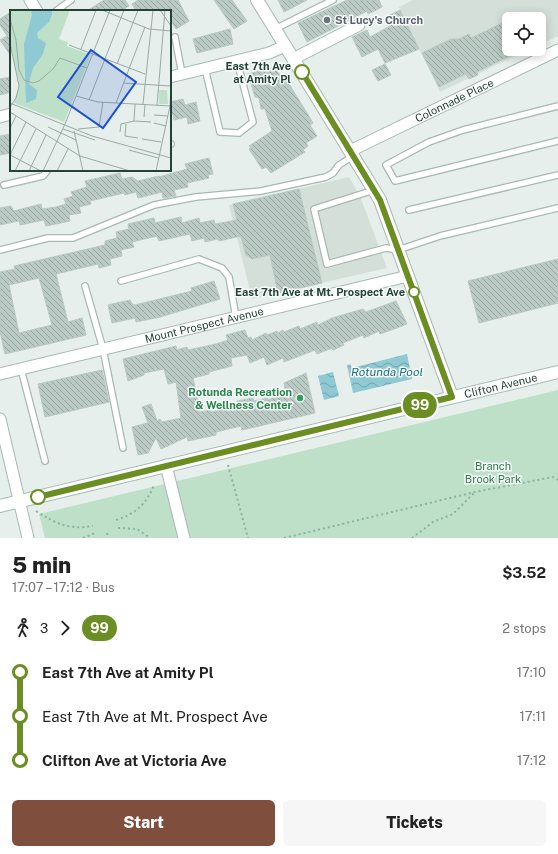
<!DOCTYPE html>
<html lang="en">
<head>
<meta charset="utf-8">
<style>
  body { margin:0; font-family:"Public Sans",sans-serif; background:#f6f6f6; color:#222; height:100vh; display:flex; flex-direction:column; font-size:15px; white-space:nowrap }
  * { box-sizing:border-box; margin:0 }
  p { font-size:13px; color:#767676 }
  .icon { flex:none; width:22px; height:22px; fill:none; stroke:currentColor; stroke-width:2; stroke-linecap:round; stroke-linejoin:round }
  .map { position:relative; height:538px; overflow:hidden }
  .side { display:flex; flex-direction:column; background:#fff; flex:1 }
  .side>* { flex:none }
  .badge { padding:0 8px; border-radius:13px; font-size:14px; line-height:26px }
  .controls { position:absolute; left:502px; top:12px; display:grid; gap:8px }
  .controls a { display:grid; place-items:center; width:44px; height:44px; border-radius:6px; background:#fff; box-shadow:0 2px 10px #0003; font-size:20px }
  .map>.badge { position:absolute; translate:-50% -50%; box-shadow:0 0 0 2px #fff }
  .legs { display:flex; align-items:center; gap:6px; height:44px; padding:0 12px; font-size:13px }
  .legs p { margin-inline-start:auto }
  .summary { display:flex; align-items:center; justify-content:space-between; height:68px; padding:0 12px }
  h1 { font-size:22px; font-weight:800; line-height:30px }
  .primary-button { display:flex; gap:8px; margin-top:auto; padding:8px 12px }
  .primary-button a { flex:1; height:46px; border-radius:6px; background:#804e3d; color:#fff; font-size:16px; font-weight:800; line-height:46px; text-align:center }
  .primary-button a+a { background:#f6f6f6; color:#222 }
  ul { padding:0 12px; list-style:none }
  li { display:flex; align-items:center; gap:14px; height:44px; font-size:15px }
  li i { display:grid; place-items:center; width:6px; height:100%; margin:0 5px; background:currentColor }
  li i::after { content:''; width:10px; height:10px; margin:-5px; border:3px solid; border-radius:50%; background:#fff }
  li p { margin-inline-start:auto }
  li:first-child i { background:linear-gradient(#0000 50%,currentColor 0) }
  li:last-child i { background:linear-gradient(currentColor 50%,#0000 0) }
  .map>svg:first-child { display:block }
  .built { fill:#d4dfda }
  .green { fill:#bfe0c8 }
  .water { fill:url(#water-waves) }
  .building { fill:url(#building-back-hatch); stroke:#b8c9c2; fill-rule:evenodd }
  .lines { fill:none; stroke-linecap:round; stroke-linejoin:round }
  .service-casing { stroke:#a8b8b2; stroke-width:8 }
  .minor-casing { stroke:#a8b8b2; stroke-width:13 }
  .tertiary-casing { stroke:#a8b8b2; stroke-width:14 }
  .secondary-casing { stroke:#a4bbb3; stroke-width:14 }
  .path { stroke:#86b3a5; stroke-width:2; stroke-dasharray:2 3; stroke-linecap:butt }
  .service { stroke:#fff; stroke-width:5.5 }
  .minor { stroke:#fff; stroke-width:11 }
  .tertiary { stroke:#fff; stroke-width:12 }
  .secondary { stroke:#fff; stroke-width:12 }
  .line-1-casing { stroke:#fff; stroke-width:9 }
  .line-1 { stroke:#6b8e23; stroke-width:6 }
  .worship-dot { fill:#6b7280; stroke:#f7fbf9; stroke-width:1.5 }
  .stop-1-dot { fill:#fff; stroke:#6b8e23; stroke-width:2 }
  .leisure-dot { fill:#2e9e5b; stroke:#f7fbf9; stroke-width:1.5 }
  .labels { text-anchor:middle; stroke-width:3; stroke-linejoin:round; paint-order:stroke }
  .worship-label { font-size:11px; font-weight:bold; fill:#5b616d; stroke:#f7fbf9; text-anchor:start }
  .stop-label { font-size:11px; font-weight:bold; fill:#24423a; stroke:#f7fbf9; text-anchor:end }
  .street-label { font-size:11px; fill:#24423a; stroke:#f7fbf9 }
  .leisure-label { font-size:11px; font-weight:bold; fill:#27864d; stroke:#f7fbf9; text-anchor:end }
  .park-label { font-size:11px; fill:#2d7a4b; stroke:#f7fbf9 }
  .water-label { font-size:12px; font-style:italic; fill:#1c6f80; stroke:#f7fbf9 }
  .inset-road { fill:none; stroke:#98aaa4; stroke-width:1 }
  .view { fill:#1d4ed8; fill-opacity:0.15; stroke:#1d4ed8; stroke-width:2 }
  .inset-edge { fill:none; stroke:#24423a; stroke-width:2 }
</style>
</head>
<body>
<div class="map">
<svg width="558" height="538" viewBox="0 0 558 538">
  <defs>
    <pattern id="water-waves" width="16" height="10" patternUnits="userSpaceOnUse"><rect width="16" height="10" fill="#8ec9d4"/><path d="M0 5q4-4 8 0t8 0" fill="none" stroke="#74a5ad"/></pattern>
    <pattern id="building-back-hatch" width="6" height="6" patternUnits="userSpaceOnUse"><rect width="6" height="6" fill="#bbcac4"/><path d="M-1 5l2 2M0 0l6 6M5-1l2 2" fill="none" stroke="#98a6a0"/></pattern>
  </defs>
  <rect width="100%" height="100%" fill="#e6efeb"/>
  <path class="built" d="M413 0H558V36L539 45V19H509V49H530L440 92 399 7Z
    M349 177 360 196 387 268 252 299 229 205Z"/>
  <path class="green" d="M558 390V538H45L39 514Z"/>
  <path class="water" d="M407 354 412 379 353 393 347 365 350 364 352 368Z
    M333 372 339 396 324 400 318 376Z"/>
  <path class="building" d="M104 0H125L129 6 121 11H87Z
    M138 0H178L189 21 176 29 170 19V11H136L132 4Z
    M214 0H232L247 21 234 29Z
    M278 0H307L284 12Z
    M347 0H379L382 7 368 14 367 11 307 42 298 23Z
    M400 10 419 49 385 63 378 49 362 57 352 37 367 30 370 37 390 26 386 17Z
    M11 12V56L0 40 7 36 0 25V19Z
    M509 20V49H524L477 72 478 75 469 79 466 74 439 87 422 53 451 39H459L469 34 471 38Z
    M230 29 233 44 197 53 193 39Z
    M385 64 391 75 378 81 372 70Z
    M275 67 283 81 286 79 307 113 313 123 310 125 317 136 306 143 308 146 303 150 305 152 271 173 266 167 262 169 249 149 251 148 249 146 272 131 265 109H261L259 98 255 97 248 74Z
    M11 77V92L0 95V79Z
    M183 99 185 105 196 102 200 121 188 124 187 117 174 120 173 114 170 115V102Z
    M11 134V153L0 155V136Z
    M209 158 213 174 208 175 209 178 187 183 188 187 174 190 176 196 163 198 162 192 138 198 136 192 125 195 124 193 90 201 91 204 79 207 81 213 69 215 70 221 46 226 44 220 20 225 19 221 0 225V208L11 206 14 211 41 204 42 209 56 207 66 204 64 199 73 196 71 192 87 187 85 181 120 173 122 179 132 177 138 181 159 176V177L187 169 185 164Z
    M299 189 322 283 278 293 270 255 252 259 246 255 241 236 219 241 218 239 205 242 204 238 192 241 190 234 159 241 157 236 132 242 134 247 121 250 122 256 110 259 111 265 99 268 98 264 56 274 68 322 82 318 86 335 5 354 0 332V272L15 269 14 266 105 245V241L117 238 116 232 129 229 128 224 154 218 155 223 181 217 182 223 199 218 200 223 214 220 215 224 237 220 233 204ZM39 278 52 325 19 333 9 285Z
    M558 259V303L479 323 468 281Z
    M214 281 220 299 160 317 136 322 135 318 112 323 108 305 130 300 133 305 139 304 192 291 191 288Z
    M396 301 407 324 397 328 380 334 379 331 364 338 363 335 343 343 344 345 333 350 332 348 317 354 315 350 284 362 283 358 267 365 264 357 250 363 247 355 231 358 232 366 209 372V374L193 378 200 412 211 410V412L238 406 237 401 253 398 254 401 267 398 268 400 286 393 284 383 306 373 315 413 242 430 241 426 216 432V435L188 441 187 437 161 449 156 438 148 453 138 455 132 427 148 423 142 407 151 404 157 421 160 419 162 422 181 418 176 382 168 384 164 369 144 373V375L128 381 123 359 176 346 177 350 187 347 188 350 216 344 228 340 226 335 245 330 248 338 251 337 252 340 266 333 267 335 277 331 278 333 283 330 284 332 299 326 300 329 317 322 318 325 332 318 363 309 366 312Z
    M102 370 109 402 45 417 38 384Z"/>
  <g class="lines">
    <defs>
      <path id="service" d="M56 11 71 0
        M275 29 333 0
        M175 37 182 74
        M205 68 220 132 239 133 253 122 237 61
        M558 106 463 130 429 142 386 165 395 181 558 141
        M170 144H171
        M4 185 43 176 48 170
        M374 190 314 209 327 264 386 248 398 250 440 236 558 208
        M409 210 558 175
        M0 250 48 238H73L154 205 196 197 261 191 326 177 333 173 339 165 353 156
        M121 281 199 259 222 268 229 277 236 318
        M85 286 103 349 123 448
        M21 369 45 461"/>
      <g id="minor">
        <path d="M30 0 37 11"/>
        <path d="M293 59 359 25"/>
        <path d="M170 77 269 53 285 46"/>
        <path d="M0 117 11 114"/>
        <path id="s1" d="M350 151 558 50"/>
        <path id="s2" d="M0 374 408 276"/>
        <path d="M0 419 28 538"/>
        <path d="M166 465 184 538"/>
      </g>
      <path id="tertiary" d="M257 0 380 200 452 397"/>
      <g id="secondary">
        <path id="s3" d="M0 506 558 372"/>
      </g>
    </defs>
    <use href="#service" class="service-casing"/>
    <use href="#minor" class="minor-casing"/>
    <use href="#tertiary" class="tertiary-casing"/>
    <use href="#secondary" class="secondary-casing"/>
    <path class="path" d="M228 465 248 538
      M36 511C57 524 68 530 93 526
      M116 520C135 514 146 505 154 485
      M118 528 137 529 150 538
      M107 533 108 538
      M83 538 95 533
      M284 538 475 492 553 477 558 480
      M412 538 433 522 453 514 474 493"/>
    <use href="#service" class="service"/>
    <use href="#minor" class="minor"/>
    <use href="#tertiary" class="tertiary"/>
    <use href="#secondary" class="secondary"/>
  </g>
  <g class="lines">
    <defs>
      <path id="line-1" d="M38 497 452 397 380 200 302 72"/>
    </defs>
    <use href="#line-1" class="line-1-casing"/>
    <use href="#line-1" class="line-1"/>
  </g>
  <circle class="worship-dot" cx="327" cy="20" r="4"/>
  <g class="stop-1-dot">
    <circle cx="302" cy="72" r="7"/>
    <circle cx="414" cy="292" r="5"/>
    <circle cx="38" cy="497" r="7"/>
  </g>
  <circle class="leisure-dot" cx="300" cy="398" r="4"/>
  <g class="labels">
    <g class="worship-label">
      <text x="335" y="24">St Lucy's Church</text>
    </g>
    <g class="stop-label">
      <text x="291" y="70">East 7th Ave<tspan x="291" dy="13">at Amity Pl</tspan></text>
      <text x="405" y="296">East 7th Ave at Mt. Prospect Ave</text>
    </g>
    <g class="street-label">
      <text dy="4" stroke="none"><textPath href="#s1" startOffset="116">Colonnade Place</textPath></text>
      <text dy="4" stroke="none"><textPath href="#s2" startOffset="210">Mount Prospect Avenue</textPath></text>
      <text dy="4" stroke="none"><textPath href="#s3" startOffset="515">Clifton Avenue</textPath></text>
    </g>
    <g class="leisure-label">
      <text x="292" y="396">Rotunda Recreation<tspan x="292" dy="13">&amp; Wellness Center</tspan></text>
    </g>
    <g class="park-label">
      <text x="493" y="470">Branch<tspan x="493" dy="13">Brook Park</tspan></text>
    </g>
    <g class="water-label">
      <text x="387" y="376">Rotunda Pool</text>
    </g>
  </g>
  <g transform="translate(10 10)">
    <rect width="161" height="161" fill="#e6efeb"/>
    <path d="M149 80H157L158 94H149Z" fill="#bfe0c8"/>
    <path d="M0 0H60L49 29 58 32 57 36 81 45 54 112 4 93 9 75 0 31Z" fill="#bfe0c8"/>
    <path d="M21 0H42V4L39 12 27 23 28 28 36 33 33 44 23 58 20 69 19 74 27 80 26 89 16 93 14 34 22 5Z" fill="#8ec9d4"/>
    <path class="inset-road" d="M92 0 139 19 161 21M150 0 161 16M0 9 6 30 9 60 14 70 23 73 29 71 43 59 50 48 77 58M0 33 9 76 6 88 0 97M59 35 135 64M71 39 86 0M107 54 128 0M113 73 161 76M66 86 88 92 161 96M79 90 114 0M0 93 82 126 161 148M106 93 135 17M133 94 143 0M147 95 155 0M0 102 70 146 120 161M144 105 158 106M134 107 135 95M124 111 141 112M144 113 156 116M116 114 115 126 128 128M38 117 51 123M0 118 6 106M53 119 85 130M68 119 89 117 93 92M64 121 73 161M110 122 111 114 124 111 125 94M51 123 66 130M132 129 151 132M119 140 148 148M0 145 16 112M0 145 31 161M5 161 26 119M19 161 36 125M33 161 55 114 100 0M47 161 58 139M146 161 160 96 161 73"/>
    <path class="view" d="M81 40 126 72 93 118 48 87Z"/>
    <rect width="161" height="161" class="inset-edge"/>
  </g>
</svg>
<div class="controls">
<a><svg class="icon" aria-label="locate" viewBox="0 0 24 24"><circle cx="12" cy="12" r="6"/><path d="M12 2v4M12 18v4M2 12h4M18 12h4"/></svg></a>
</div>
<b class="badge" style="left:420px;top:405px;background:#6b8e23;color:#fff">99</b>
</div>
<section class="side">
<div class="summary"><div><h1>5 min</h1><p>17:07 – 17:12 · Bus</p></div><b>$3.52</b></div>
<div class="legs"><svg class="icon" aria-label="walk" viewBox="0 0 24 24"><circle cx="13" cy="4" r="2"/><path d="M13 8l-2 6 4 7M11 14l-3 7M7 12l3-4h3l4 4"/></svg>3<svg class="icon" aria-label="forward" viewBox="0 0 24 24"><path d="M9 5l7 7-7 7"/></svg><b class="badge" style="background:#6b8e23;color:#fff">99</b><p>2 stops</p></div>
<ul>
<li><i style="color:#6b8e23"></i><b>East 7th Ave at Amity Pl</b><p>17:10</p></li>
<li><i style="color:#6b8e23"></i><span>East 7th Ave at Mt. Prospect Ave</span><p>17:11</p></li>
<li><i style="color:#6b8e23"></i><b>Clifton Ave at Victoria Ave</b><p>17:12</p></li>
</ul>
<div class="primary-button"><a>Start</a><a>Tickets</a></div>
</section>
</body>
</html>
